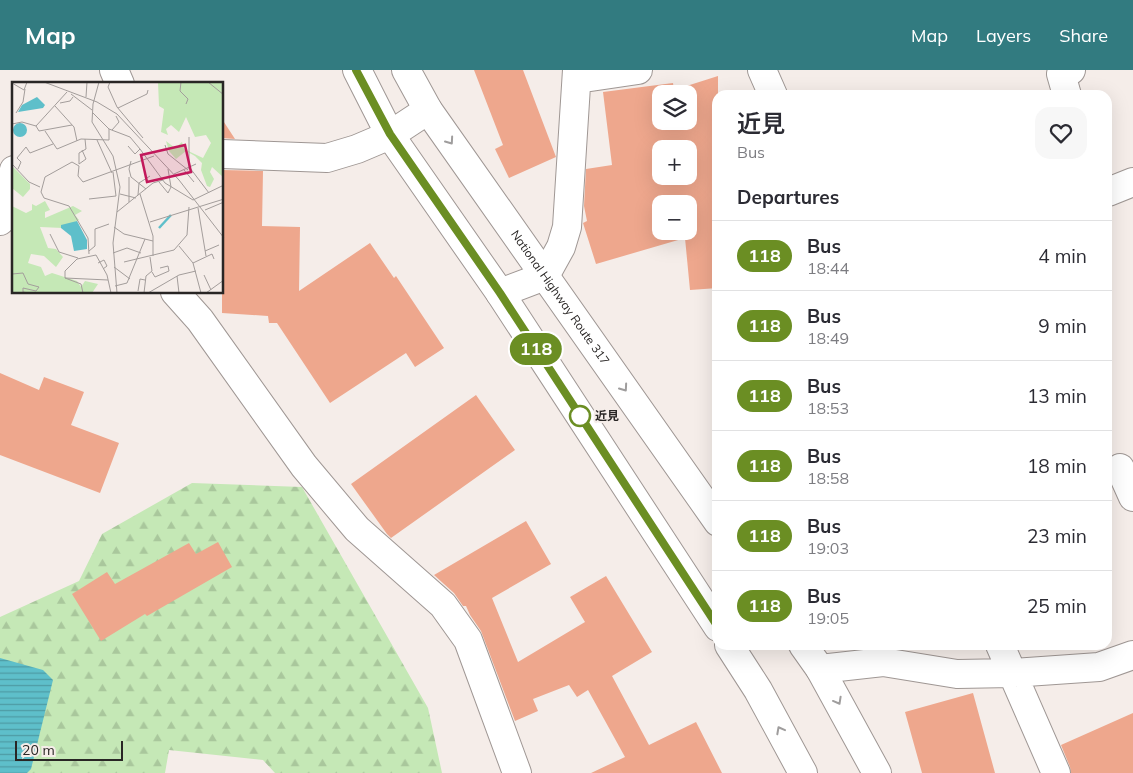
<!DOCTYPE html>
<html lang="en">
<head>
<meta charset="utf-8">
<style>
  body { margin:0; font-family:Mulish,"Noto Sans JP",sans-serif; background:#f7f7f7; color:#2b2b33; height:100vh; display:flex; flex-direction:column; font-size:19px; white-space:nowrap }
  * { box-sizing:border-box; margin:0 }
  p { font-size:16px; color:#7c7c81 }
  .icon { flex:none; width:28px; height:28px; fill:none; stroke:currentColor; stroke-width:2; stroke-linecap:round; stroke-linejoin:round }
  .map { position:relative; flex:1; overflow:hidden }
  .sheet { position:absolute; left:712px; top:20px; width:400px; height:560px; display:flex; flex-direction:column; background:#fff; border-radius:15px; box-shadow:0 5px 20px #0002 }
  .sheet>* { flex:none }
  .badge { padding:0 10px; border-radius:16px; font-size:18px; line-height:32px }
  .buttons { position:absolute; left:652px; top:15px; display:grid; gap:10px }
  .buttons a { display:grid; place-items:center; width:45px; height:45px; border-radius:10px; background:#fff; box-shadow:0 5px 20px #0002; font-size:25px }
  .scale { position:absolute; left:15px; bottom:12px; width:108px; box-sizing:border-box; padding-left:5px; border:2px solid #292625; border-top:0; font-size:14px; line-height:18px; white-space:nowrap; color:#292625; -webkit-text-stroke:4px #f5ede9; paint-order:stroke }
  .map>.badge { position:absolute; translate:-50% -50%; box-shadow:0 0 0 2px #fff }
  h2 { padding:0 25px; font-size:19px; line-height:45px }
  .round { display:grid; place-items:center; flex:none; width:52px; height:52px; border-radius:15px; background:#f7f7f7 }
  .overview { display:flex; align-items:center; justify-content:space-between; height:85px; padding:0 25px }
  h1 { font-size:24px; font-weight:600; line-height:38px }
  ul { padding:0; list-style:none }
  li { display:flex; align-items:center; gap:15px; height:70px; padding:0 25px; border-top:1px solid #e1e1e2 }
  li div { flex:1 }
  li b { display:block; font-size:19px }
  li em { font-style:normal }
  li .badge { min-width:55px; font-weight:700; text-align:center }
  header { display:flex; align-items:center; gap:30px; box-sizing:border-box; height:70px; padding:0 25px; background:#327b80; color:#fff }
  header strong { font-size:24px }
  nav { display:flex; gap:28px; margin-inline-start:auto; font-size:18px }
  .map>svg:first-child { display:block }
  .forest { fill:url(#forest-firs) }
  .water { fill:url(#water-rules) }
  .building { fill:#eea78d; fill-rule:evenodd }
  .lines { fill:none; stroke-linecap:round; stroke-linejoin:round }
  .minor-casing { stroke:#9f9794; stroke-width:30 }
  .trunk-casing { stroke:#9f9794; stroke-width:30 }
  .minor { stroke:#fff; stroke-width:28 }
  .trunk { stroke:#fff; stroke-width:28 }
  .oneway { stroke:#9f9d9d }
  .line-casing { stroke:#fff; stroke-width:11 }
  .line { stroke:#6b8e23; stroke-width:8 }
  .stop-dot { fill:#fff; stroke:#6b8e23; stroke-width:2.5 }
  .labels { text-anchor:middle; stroke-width:4; stroke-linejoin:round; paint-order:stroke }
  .street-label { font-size:12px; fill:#292625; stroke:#f5ede9 }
  .stop-label { font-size:12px; font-weight:bold; fill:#292625; stroke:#f5ede9; text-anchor:start }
  .inset-river { fill:none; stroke:#5ebfca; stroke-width:2.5 }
  .inset-road { fill:none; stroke:#a39d9b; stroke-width:1 }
  .view { fill:#c2185b; fill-opacity:0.15; stroke:#c2185b; stroke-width:2.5 }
  .inset-edge { fill:none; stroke:#292625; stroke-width:2.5 }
</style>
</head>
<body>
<header>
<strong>Map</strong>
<nav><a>Map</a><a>Layers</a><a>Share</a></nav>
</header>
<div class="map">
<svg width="1133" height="703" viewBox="0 0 1133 703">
  <defs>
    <pattern id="forest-firs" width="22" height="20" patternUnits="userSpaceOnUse" patternTransform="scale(1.25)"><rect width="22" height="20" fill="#c5e8b6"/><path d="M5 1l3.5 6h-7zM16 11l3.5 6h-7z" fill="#a9c79c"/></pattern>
    <pattern id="water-rules" width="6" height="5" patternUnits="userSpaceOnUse" patternTransform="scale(1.25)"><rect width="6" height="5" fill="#5ebfca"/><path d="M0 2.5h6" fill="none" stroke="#4e9ba4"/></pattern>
  </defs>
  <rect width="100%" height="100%" fill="#f5ede9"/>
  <path class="forest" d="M192 413 302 417 428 638 442 703H275L263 690 169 680 165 703H22L0 599V547L79 511 102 464Z"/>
  <path class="water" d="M0 588 43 600 53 610 31 699 27 703H0Z"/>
  <path class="building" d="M474 0H523L556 87 509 108 495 79 503 75Z
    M718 6V218L690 220 685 168 596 194 583 153 587 151 584 136 586 99 612 95 603 22 673 13 674 20ZM661 24H689V51H661ZM661 79H689V106H661ZM661 134H689V161H661Z
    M222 49 235 69 222 68Z
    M222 100 263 101 262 156 300 157 299 221 370 173 394 208 396 206 444 278 415 297 406 283 330 333 277 253H269L268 246 222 243Z
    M0 303 39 320 44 307 84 322 71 355 119 373 100 423 0 385Z
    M476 325 515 380 391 468 387 464 351 414Z
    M526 451 551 494 492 528 518 592 585 552 570 527 606 506 652 582 612 606 649 675 696 652 722 703H591L625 687 588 620 577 627 569 615 533 629 538 641 515 651 481 561 470 545 466 536H463L454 523 434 505Z
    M218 472 232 497 147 546 145 544 101 571 72 524 107 502 115 514 189 473 196 484Z
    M973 623 995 703H922L905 642Z
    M1133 643V703H1071L1070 697 1061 675Z"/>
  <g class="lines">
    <defs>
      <path id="minor" d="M114 0 120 14
        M762 0 773 25
        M577 9 638 0
        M1067 25 1061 4 1071 0
        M222 84 327 88 357 79 390 65 428 40
        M1108 122 1133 112
        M0 151 14 100
        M175 222 200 250 304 396 357 459 443 535 468 570 517 703
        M500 223 545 206 561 177 567 157 577 0
        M1120 398 1133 427
        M1000 575 1056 703
        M820 599 883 592 957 604 1012 603 1099 597 1133 585"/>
      <g id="trunk">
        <path d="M357 0 390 65 500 223 718 557"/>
        <path id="s1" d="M406 0 428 40 718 452"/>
        <path d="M729 575 758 620 803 703"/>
        <path d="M803 575 820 599 877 703"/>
      </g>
    </defs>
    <use href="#minor" class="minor-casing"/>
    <use href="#trunk" class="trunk-casing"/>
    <use href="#minor" class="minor"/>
    <use href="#trunk" class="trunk"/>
  </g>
  <defs><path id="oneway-chevron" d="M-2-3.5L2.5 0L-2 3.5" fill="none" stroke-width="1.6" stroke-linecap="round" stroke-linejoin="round" transform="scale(1.25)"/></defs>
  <g class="oneway">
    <use href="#oneway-chevron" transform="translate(450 71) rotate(55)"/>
    <use href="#oneway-chevron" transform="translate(624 318) rotate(55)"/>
    <use href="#oneway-chevron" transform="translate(838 631) rotate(61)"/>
    <use href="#oneway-chevron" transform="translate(780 660) rotate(-118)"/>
  </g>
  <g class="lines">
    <defs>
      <path id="line" d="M356 0 390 64 500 223 718 557"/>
    </defs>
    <use href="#line" class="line-casing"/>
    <use href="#line" class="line"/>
  </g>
  <circle class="stop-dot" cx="580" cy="346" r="10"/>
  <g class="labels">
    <g class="street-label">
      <text dy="4" stroke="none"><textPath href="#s1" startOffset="275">National Highway Route 317</textPath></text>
    </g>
    <g class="stop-label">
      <text x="595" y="350">近見</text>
    </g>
  </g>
  <g transform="translate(12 12)">
    <rect width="211" height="211" fill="#f5ede9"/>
    <path d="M146 0H209L212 4 211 95 200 85 198 90 202 97 198 105 195 104 189 88 190 81 183 74 174 69 164 77 157 69 154 59 163 66 170 60 172 67 191 76 199 61 194 53 183 55 174 35 167 50 159 43 154 47 156 53 149 50 152 27 147 24ZM0 84 18 102V107L11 115 0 106ZM33 119 38 128 33 130V136L61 124 70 129 63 133 67 138 51 146 28 145 36 166 44 167 51 175 44 185 32 174 19 172 16 181 29 185 33 194 40 191 65 199 69 205 73 199 86 202 80 211H0V124L14 131 20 128V122L24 124Z" fill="#c5e8b6"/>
    <path d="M25 15 33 23 31 26 6 30 10 23ZM1 48a7 7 0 1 1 14 0a7 7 0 1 1-14 0ZM65 139 75 158V167L62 169 59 154 49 146V143Z" fill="#5ebfca"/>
    <path class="inset-river" d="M147 146 159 133"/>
    <path class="inset-road" d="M32 0 85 20 105 32 167 98 212 156M87 0 81 22 80 40 101 74 108 105 101 161 105 211M98 0 96 5 105 25 131 56M169 0 168 9 176 17 174 22M196 0 212 13M0 1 12 8 15 0M59 12 80 28M74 15 75 0M48 21 58 19 61 15M43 24 62 45 65 59M106 26 135 12 136 8M80 30 97 47 118 55 128 67M4 31 11 20 13 7M0 42 10 40 24 44 27 49 60 43M24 44 55 10M100 48 107 40 104 34M33 49 45 67 69 57 97 58V47M177 55V87M85 58 100 91M153 63 156 72 176 88M116 64 123 72 128 67 153 101 181 118 212 103M119 79 117 87 119 95 134 107M0 82 17 100 28 105M67 82V71L74 67 73 57M67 82 74 77 70 68M178 86 197 111M6 87 9 80 5 76 14 65 18 71 41 62M172 88 182 100M162 92 184 82M117 95V120M147 100 156 111 159 105 156 87M108 112 124 116M128 112 141 154V174M126 113 127 101 138 94M77 117 104 114 101 90M186 126 194 174M193 128 212 120M105 130 141 101 151 98M138 140 212 117M102 145 112 152 141 159M38 152 47 170 66 176M167 164 181 181 189 211M77 169 83 164V147L97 142M193 169 207 163M101 171 115 166 129 171M77 172 76 156 57 124 32 116 29 110 33 95 60 80 67 84 66 94 71 100 142 74M112 180 162 168 175 153 177 125M86 181 92 178 95 184 91 187M181 181 200 172 202 177M102 185 118 197M140 190 143 195 157 189 156 184 148 186M0 192 11 191 16 202 27 205 24 209 11 206V210L17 211M192 193 199 208M165 194 167 211M53 196V189L65 177 84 173 95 193 99 211M53 196 96 198M53 196 69 202 71 211M103 204 115 201 133 157M126 209 128 197 133 198M132 211 134 194 140 189 138 175M136 211 167 193 184 189M194 211 212 198"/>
    <path class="view" d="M173 63 179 90 135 100 129 73Z"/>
    <rect width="211" height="211" class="inset-edge"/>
  </g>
</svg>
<div class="buttons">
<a><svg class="icon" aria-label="layers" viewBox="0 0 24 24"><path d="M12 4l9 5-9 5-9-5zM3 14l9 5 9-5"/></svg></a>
<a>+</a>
<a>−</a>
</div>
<div class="scale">20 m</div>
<b class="badge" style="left:536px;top:279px;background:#6b8e23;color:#fff">118</b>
<section class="sheet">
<div class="overview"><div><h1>近見</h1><p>Bus</p></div><a class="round"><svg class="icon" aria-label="heart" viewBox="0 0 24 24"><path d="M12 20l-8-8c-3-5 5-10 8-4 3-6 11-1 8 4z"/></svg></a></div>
<h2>Departures</h2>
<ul>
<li><span class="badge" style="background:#6b8e23;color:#fff">118</span><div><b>Bus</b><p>18:44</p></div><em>4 min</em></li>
<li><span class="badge" style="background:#6b8e23;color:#fff">118</span><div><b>Bus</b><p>18:49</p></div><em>9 min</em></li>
<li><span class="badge" style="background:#6b8e23;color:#fff">118</span><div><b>Bus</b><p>18:53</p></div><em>13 min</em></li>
<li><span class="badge" style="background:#6b8e23;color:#fff">118</span><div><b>Bus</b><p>18:58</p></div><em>18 min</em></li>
<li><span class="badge" style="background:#6b8e23;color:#fff">118</span><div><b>Bus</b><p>19:03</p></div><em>23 min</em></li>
<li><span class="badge" style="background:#6b8e23;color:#fff">118</span><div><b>Bus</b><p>19:05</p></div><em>25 min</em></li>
</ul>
</section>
</div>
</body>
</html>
